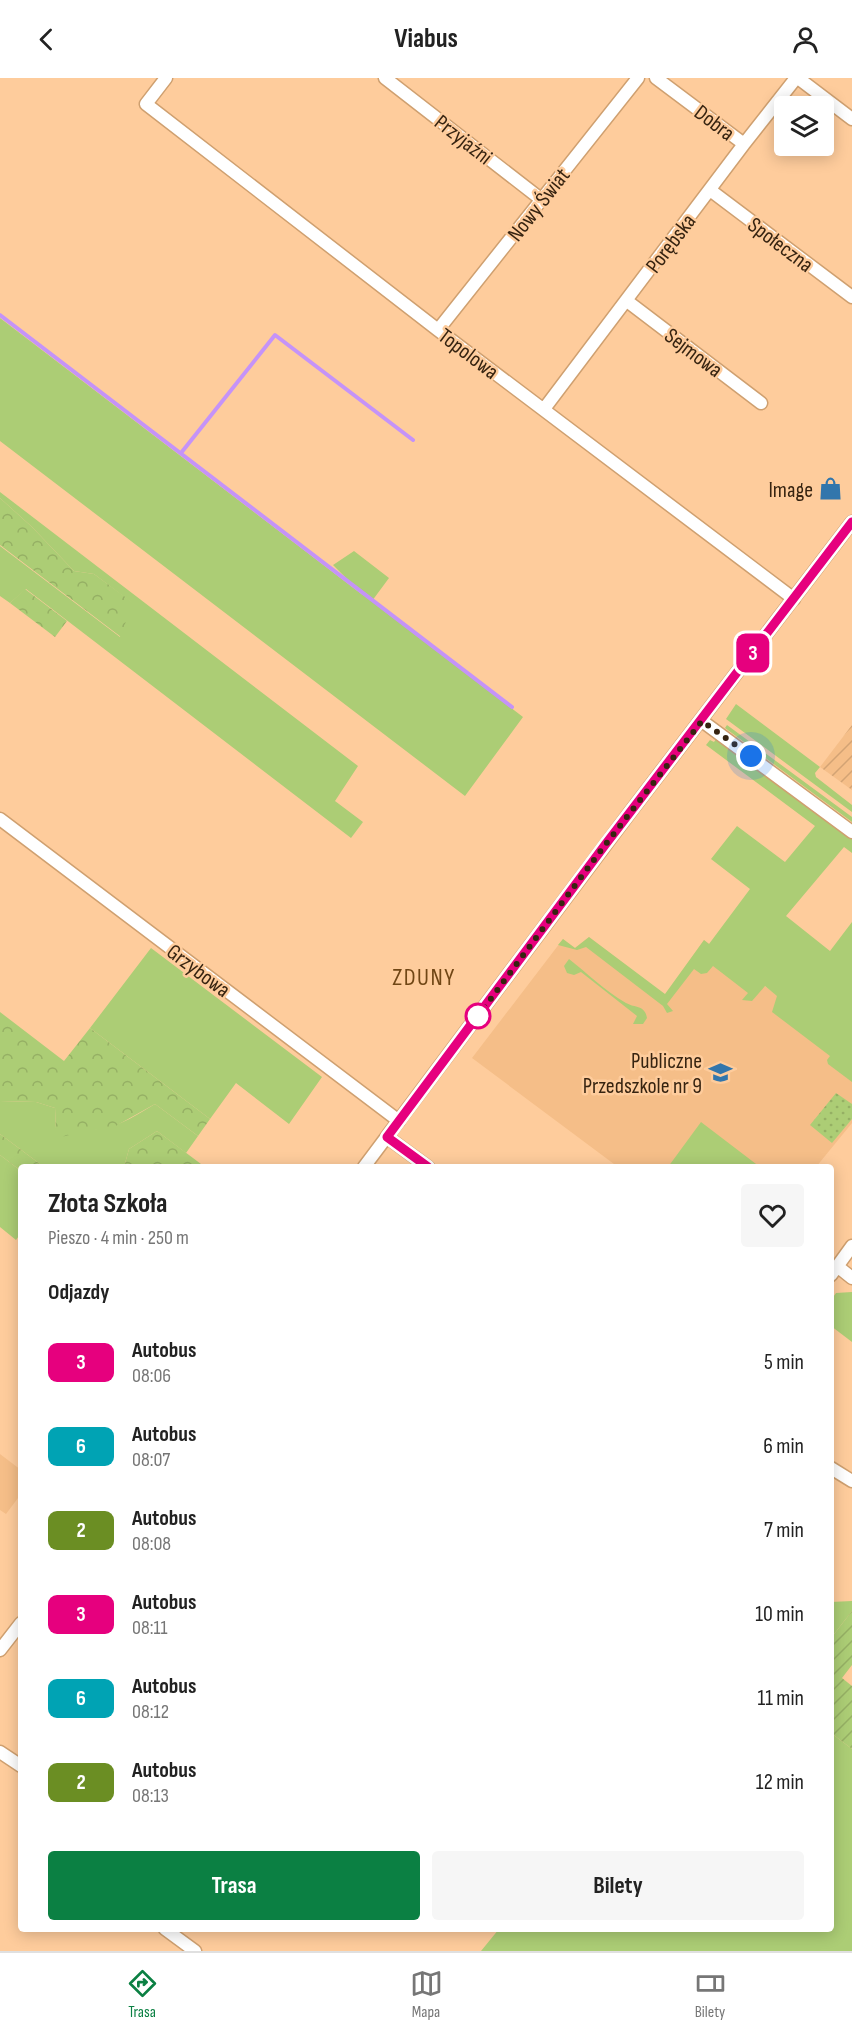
<!DOCTYPE html>
<html lang="pl">
<head>
<meta charset="utf-8">
<style>
  body { margin:0; font-family:"Sofia Sans Condensed",sans-serif; background:#f6f6f6; color:#222; height:100vh; display:flex; flex-direction:column; font-size:22px; white-space:nowrap }
  * { box-sizing:border-box; margin:0 }
  p { font-size:20px; color:#767676 }
  .icon { flex:none; width:33px; height:33px; fill:none; stroke:currentColor; stroke-width:2; stroke-linecap:round; stroke-linejoin:round }
  .map { position:relative; flex:1; overflow:hidden }
  .drawer { position:absolute; left:18px; top:1086px; width:816px; height:768px; display:flex; flex-direction:column; background:#fff; border-radius:6px; box-shadow:0 3px 15px #0003 }
  .drawer>* { flex:none }
  .badge { padding:0 12px; border-radius:9px; font-size:21px; line-height:39px }
  .tools { position:absolute; left:774px; top:18px; display:grid; gap:12px }
  .tools a { display:grid; place-items:center; width:60px; height:60px; border-radius:6px; background:#fff; box-shadow:0 3px 15px #0003; font-size:30px }
  .you { position:absolute; width:30px; height:30px; margin:-15px; border:4px solid #fff; border-radius:50%; background:#1a73e8; box-shadow:0 0 0 9px #1a73e833 }
  .map>.badge { position:absolute; translate:-50% -50%; box-shadow:0 0 0 3px #fff }
  h2 { padding:0 30px; font-size:22px; line-height:54px }
  .round { display:grid; place-items:center; flex:none; width:63px; height:63px; border-radius:6px; background:#f6f6f6 }
  .summary { display:flex; align-items:center; justify-content:space-between; height:102px; padding:0 30px }
  h1 { font-size:28px; font-weight:700; line-height:45px }
  .action { display:flex; gap:12px; margin-top:auto; padding:12px 30px }
  .action a { flex:1; height:69px; border-radius:6px; background:#0b8043; color:#fff; font-size:24px; font-weight:700; line-height:69px; text-align:center }
  .action a+a { background:#f6f6f6; color:#222 }
  ul { padding:0; list-style:none }
  li { display:flex; align-items:center; gap:18px; height:84px; padding:0 30px }
  li div { flex:1 }
  li b { display:block; font-size:22px }
  li em { font-style:normal }
  li .badge { min-width:66px; font-weight:700; text-align:center }
  header { display:flex; justify-content:space-between; align-items:center; height:78px; padding:0 30px; background:#fff; font-size:27px; font-weight:700 }
  .menu { display:flex; justify-content:space-around; align-items:center; height:84px; border-top:2px solid #e0e0e0; background:#fff; font-size:16px; color:#767676 }
  .menu a { display:grid; justify-items:center; gap:3px }
  .menu .active { color:#0b8043 }
  .map>svg:first-child { display:block }
  .built { fill:#f5be88 }
  .industrial { fill:url(#industrial-furrows) }
  .grass { fill:#accd75 }
  .forest { fill:url(#forest-crowns) }
  .park { fill:url(#park-dots) }
  .garden { fill:url(#garden-furrows) }
  .lines { fill:none; stroke-linecap:round; stroke-linejoin:round }
  .stream { stroke:#c593f8; stroke-width:4 }
  .minor-casing { stroke:#cfa070; stroke-width:15 }
  .minor { stroke:#fff; stroke-width:12 }
  .line-casing { stroke:#fff; stroke-width:14 }
  .line { stroke:#e6007e; stroke-width:9 }
  .walk { stroke:#372411; stroke-width:6; stroke-dasharray:0 10.8 }
  .stop-dot { fill:#fff; stroke:#e6007e; stroke-width:3 }
  .labels { text-anchor:middle; stroke-width:5; stroke-linejoin:round; paint-order:stroke }
  .street-label { font-size:22px; fill:#372411; stroke:#fecc9c }
  .poi-label { font-size:22px; fill:#372411; stroke:#fecc9c; text-anchor:end }
  .neighbourhood-label { font-size:24px; letter-spacing:1.5px; fill:#704615; stroke:#fecc9c }
</style>
</head>
<body>
<header><svg class="icon" aria-label="back" viewBox="0 0 24 24"><path d="M15 5l-7 7 7 7"/></svg>Viabus<svg class="icon" aria-label="person" viewBox="0 0 24 24"><circle cx="12" cy="8" r="4"/><path d="M4 21q1-7 8-7t8 7"/></svg></header>
<div class="map">
<svg width="852" height="1873" viewBox="0 0 852 1873">
  <defs>
    <pattern id="industrial-furrows" width="10" height="10" patternUnits="userSpaceOnUse" patternTransform="scale(1.5)"><rect width="10" height="10" fill="#f5be88"/><path d="M-1 1l2-2M0 10L10 0M9 11l2-2" fill="none" stroke="#d3a374"/></pattern>
    <pattern id="forest-crowns" width="20" height="18" patternUnits="userSpaceOnUse" patternTransform="scale(1.5)"><rect width="20" height="18" fill="#accd75"/><path d="M2 6a3 3 0 1 1 6 0M12 15a3 3 0 1 1 6 0" fill="none" stroke="#95b064"/></pattern>
    <pattern id="park-dots" width="8" height="8" patternUnits="userSpaceOnUse" patternTransform="scale(1.5)"><rect width="8" height="8" fill="#accd75"/><path d="M2 2h.1M6 6h.1" fill="none" stroke="#95b064" stroke-width="1.8" stroke-linecap="round"/></pattern>
    <pattern id="garden-furrows" width="10" height="10" patternUnits="userSpaceOnUse" patternTransform="scale(1.5)"><rect width="10" height="10" fill="#accd75"/><path d="M-1 1l2-2M0 10L10 0M9 11l2-2" fill="none" stroke="#95b064"/></pattern>
  </defs>
  <rect width="100%" height="100%" fill="#fecc9c"/>
  <path class="built" d="M589 859 665 917 704 862 852 974V1045L816 1089H618L472 980 563 861 575 870Z
    M0 1376 21 1392V1416L6 1436 0 1432Z"/>
  <path class="industrial" d="M852 647V712L820 689Z"/>
  <path class="grass" d="M0 240 364 518 333 487 354 473 389 500 372 523 523 639 465 718 0 363Z
    M0 414 358 688 335 723 363 744 351 760 26 511 10 525 0 518V468L120 559 131 524 94 496 74 493 32 449 0 420Z
    M736 626 820 689 815 695 816 699 852 727V734L726 641Z
    M727 647 852 739V744L725 650Z
    M716 661 852 761V775L844 769 786 838 830 873 852 844V1004L828 986 827 982 830 978 772 934 777 918 765 908 752 923 742 922 748 915 713 888 707 895 701 896 694 891 667 926 673 933 667 935 663 928 586 869 577 872 558 867 563 861 575 870 589 859 665 916 704 862 709 866 750 811 711 781 737 748 785 784 815 748 706 667 710 662 714 664Z
    M151 870 322 999 289 1046 236 1005 210 1041 90 950Z
    M569 881C587 895 605 913 626 925 635 930 645 927 647 940L643 946H633L637 938 581 894 574 897 567 895 564 888Z
    M0 1023 36 1024 55 1030 56 1051C104 1054 115 1051 155 1026L198 1058 186 1075 157 1053 129 1071 124 1089H44L0 1056Z
    M701 1044 760 1089H668Z
    M0 1077 21 1093V1155L16 1162 0 1149Z
    M852 1214V1264L831 1248V1222L836 1215Z
    M852 1523V1533L831 1560V1524Z
    M831 1655 852 1671V1873H481L499 1851H831Z"/>
  <path class="forest" d="M0 420 32 449 74 493 94 496 132 524 121 559 0 467Z
    M25 511 67 543 55 559 10 525Z
    M0 934 64 983 90 950 210 1041 198 1058 155 1026 112 1050 86 1053 61 1059 56 1051 55 1030 36 1024 0 1023Z
    M157 1053 205 1089H124L129 1071Z
    M0 1056 44 1089H21V1093L0 1077Z"/>
  <path class="park" d="M836 1015 852 1026V1041L832 1065 810 1047Z"/>
  <path class="garden" d="M852 1533V1587L842 1600 852 1608V1671L831 1655V1560Z"/>
  <g class="lines">
    <path class="stream" d="M0 237 512 629
      M181 375 275 257 413 362"/>
    <defs>
      <path id="minor" d="M166 0 146 26 438 252 794 521
        M385 0 542 122
        M656 0 744 66
        M798 0 852 41
        M710 112 852 219
        M627 223 761 325
        M438 252 638 0
        M544 331 744 66 796 0
        M702 643 852 754
        M0 741 399 1043
        M387 1059 428 1089
        M364 1089 631 733 852 444
        M837 1188 852 1200
        M831 1197 852 1168
        M831 1390 852 1403
        M0 1572 21 1545
        M0 1674 21 1688
        M165 1851 195 1873"/>
    </defs>
    <use href="#minor" class="minor-casing"/>
    <use href="#minor" class="minor"/>
  </g>
  <g class="lines">
    <defs>
      <path id="line" d="M428 1089 387 1059 605 767 852 444"/>
    </defs>
    <use href="#line" class="line-casing"/>
    <use href="#line" class="line"/>
    <path class="walk" d="M478 938 605 767 702 643 751 678"/>
  </g>
  <defs>
    <symbol id="shop-bare" viewBox="-9 -9 18 18"><path d="M-5-2.5h2.3a2.7 3.5 0 0 1 5.4 0H5L5.5 6h-11ZM-1.5-2.5h3a1.5 2.3 0 0 0-3 0Z" fill="#3276ac" stroke="#fecc9c" stroke-width="2.5" paint-order="stroke"/></symbol>
    <symbol id="school-bare" viewBox="-9 -9 18 18"><path d="M0-5L7-2L0 1L-7-2ZM-4 1L0 2.5L4 1V4Q0 6-4 4Z" fill="#3276ac" stroke="#fecc9c" stroke-width="2.5" paint-order="stroke"/></symbol>
  </defs>
  <g fill-rule="evenodd">
    <use href="#shop-bare" x="814" y="394" width="33" height="33"/>
    <use href="#school-bare" x="704" y="978" width="33" height="33"/>
  </g>
  <circle class="stop-dot" cx="478" cy="938" r="12"/>
  <g class="labels">
    <g class="street-label">
      <text transform="translate(715 44) rotate(37)" y="8">Dobra</text>
      <text transform="translate(464 61) rotate(38)" y="8">Przyjaźni</text>
      <text transform="translate(538 126) rotate(-52)" y="8">Nowy Świat</text>
      <text transform="translate(670 165) rotate(-53)" y="8">Porębska</text>
      <text transform="translate(781 166) rotate(37)" y="8">Społeczna</text>
      <text transform="translate(694 274) rotate(37)" y="8">Sejmowa</text>
      <text transform="translate(469 275) rotate(37)" y="8">Topolowa</text>
      <text transform="translate(199 892) rotate(37)" y="8">Grzybowa</text>
    </g>
    <g class="poi-label">
      <text x="813" y="419">Image</text>
      <text x="702" y="990">Publiczne<tspan x="702" dy="25">Przedszkole nr 9</tspan></text>
    </g>
    <g class="neighbourhood-label">
      <text x="424" y="907">ZDUNY</text>
    </g>
  </g>
</svg>
<div class="tools">
<a><svg class="icon" aria-label="layers" viewBox="0 0 24 24"><path d="M12 4l9 5-9 5-9-5zM3 14l9 5 9-5"/></svg></a>
</div>
<div class="you" style="left:751px;top:678px"></div>
<b class="badge" style="left:753px;top:575px;background:#e6007e;color:#fff">3</b>
<section class="drawer">
<div class="summary"><div><h1>Złota Szkoła</h1><p>Pieszo · 4 min · 250 m</p></div><a class="round"><svg class="icon" aria-label="heart" viewBox="0 0 24 24"><path d="M12 20l-8-8c-3-5 5-10 8-4 3-6 11-1 8 4z"/></svg></a></div>
<h2>Odjazdy</h2>
<ul>
<li><span class="badge" style="background:#e6007e;color:#fff">3</span><div><b>Autobus</b><p>08:06</p></div><em>5 min</em></li>
<li><span class="badge" style="background:#00a3b4;color:#fff">6</span><div><b>Autobus</b><p>08:07</p></div><em>6 min</em></li>
<li><span class="badge" style="background:#6b8e23;color:#fff">2</span><div><b>Autobus</b><p>08:08</p></div><em>7 min</em></li>
<li><span class="badge" style="background:#e6007e;color:#fff">3</span><div><b>Autobus</b><p>08:11</p></div><em>10 min</em></li>
<li><span class="badge" style="background:#00a3b4;color:#fff">6</span><div><b>Autobus</b><p>08:12</p></div><em>11 min</em></li>
<li><span class="badge" style="background:#6b8e23;color:#fff">2</span><div><b>Autobus</b><p>08:13</p></div><em>12 min</em></li>
</ul>
<div class="action"><a>Trasa</a><a>Bilety</a></div>
</section>
</div>
<nav class="menu">
<a class="active"><svg class="icon" aria-label="directions" viewBox="0 0 24 24"><path d="M12 3l9 9-9 9-9-9zM9 14v-3h6M13 9l2 2-2 2"/></svg>Trasa</a>
<a><svg class="icon" aria-label="map" viewBox="0 0 24 24"><path d="M3 6l6-2 6 2 6-2v14l-6 2-6-2-6 2zM9 4v14M15 6v14"/></svg>Mapa</a>
<a><svg class="icon" aria-label="tickets" viewBox="0 0 24 24"><path d="M3 7h18v10H3zM15 7v10"/></svg>Bilety</a>
</nav>
</body>
</html>
